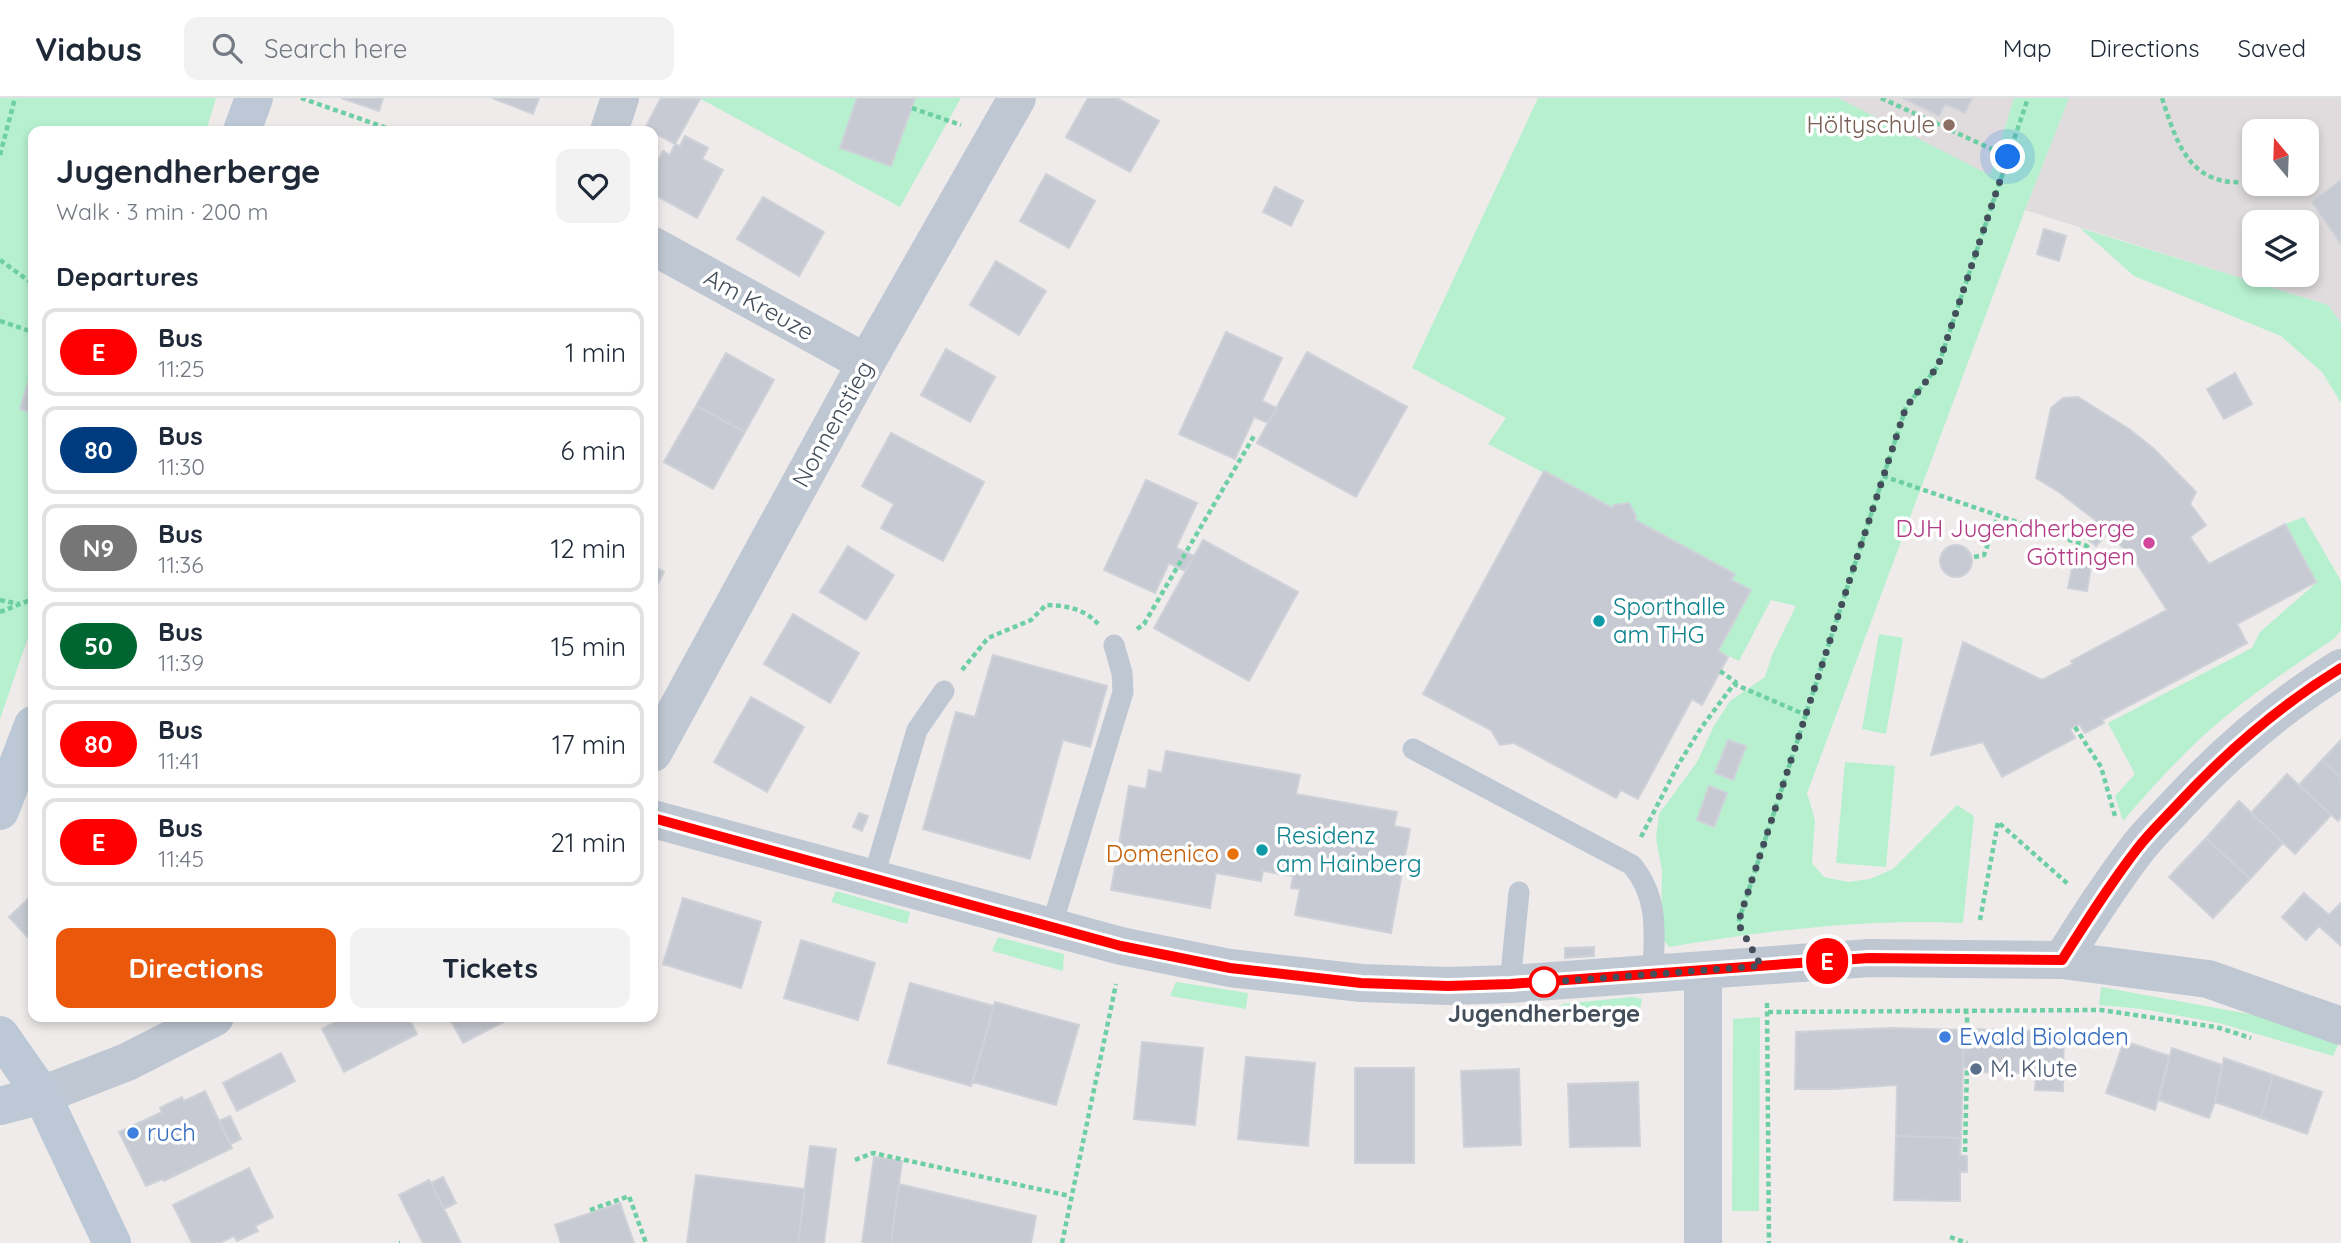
<!DOCTYPE html>
<html lang="en">
<head>
<meta charset="utf-8">
<style>
  body { margin:0; font-family:Quicksand,sans-serif; background:#f2f2f3; color:#1f2937; height:100vh; display:flex; flex-direction:column; font-size:26px; white-space:nowrap }
  * { box-sizing:border-box; margin:0 }
  p { font-size:23px; color:#747a83 }
  .icon { flex:none; width:38px; height:38px; fill:none; stroke:currentColor; stroke-width:2; stroke-linecap:round; stroke-linejoin:round }
  .map { position:relative; flex:1; overflow:hidden }
  .sheet { position:absolute; left:28px; top:28px; width:630px; height:896px; display:flex; flex-direction:column; background:#fff; border-radius:14px; box-shadow:0 4px 10px #0003 }
  .sheet>* { flex:none }
  .badge { padding:0 14px; border-radius:23px; font-size:24px; line-height:46px }
  .needle { width:46px; rotate:341deg }
  .fabs { position:absolute; left:2242px; top:21px; display:grid; gap:14px }
  .fabs a { display:grid; place-items:center; width:77px; height:77px; border-radius:14px; background:#fff; box-shadow:0 4px 10px #0003; font-size:35px }
  .you { position:absolute; width:35px; height:35px; margin:-18px; border:5px solid #fff; border-radius:50%; background:#1a73e8; box-shadow:0 0 0 10px #1a73e833 }
  .map>.badge { position:absolute; translate:-50% -50%; box-shadow:0 0 0 4px #fff }
  h2 { padding:0 28px; font-size:26px; line-height:63px }
  .round { display:grid; place-items:center; flex:none; width:74px; height:74px; border-radius:14px; background:#f2f2f3 }
  .head { display:flex; align-items:center; justify-content:space-between; height:119px; padding:0 28px }
  h1 { font-size:33px; font-weight:700; line-height:52px }
  .action { display:flex; gap:14px; margin-top:auto; padding:14px 28px }
  .action a { flex:1; height:80px; border-radius:14px; background:#ea580c; color:#fff; font-size:28px; font-weight:700; line-height:80px; text-align:center }
  .action a+a { background:#f2f2f3; color:#1f2937 }
  ul { padding:0; list-style:none }
  li { display:flex; align-items:center; gap:21px; height:88px; margin:0 14px 10px; padding:0 14px; border:4px solid #e0e1e3; border-radius:14px }
  li div { flex:1 }
  li b { display:block; font-size:26px }
  li em { font-style:normal }
  li .badge { min-width:77px; font-weight:700; text-align:center }
  header { display:flex; align-items:center; gap:42px; box-sizing:border-box; height:98px; padding:0 35px; background:#fff; border-bottom:2px solid #e0e1e3 }
  header strong { font-size:33px }
  nav { display:flex; gap:38px; margin-inline-start:auto; font-size:24px }
  .search { width:490px; height:63px; background:#f2f2f3; display:flex; align-items:center; gap:18px; box-sizing:border-box; padding:0 24px; border-radius:14px; color:#747a83; font-size:26px }
  .map>svg:first-child { display:block }
  .education { fill:#e0dcdd; fill-rule:evenodd }
  .green { fill:#b6f0cf }
  .building { fill:#c7cad2; stroke:#cfd1d8; stroke-width:2 }
  .lines { fill:none; stroke-linecap:round; stroke-linejoin:round }
  .path { stroke:#6dcfa3; stroke-width:4.5; stroke-dasharray:5 3.5; stroke-linecap:butt }
  .lane { stroke:#bec7d2; stroke-width:21 }
  .street { stroke:#bec7d2; stroke-width:38 }
  .secondary { stroke:#bdc8d6; stroke-width:38 }
  .line-casing { stroke:#fff; stroke-width:16 }
  .line { stroke:#f00; stroke-width:10 }
  .walk { stroke:#434e5a; stroke-width:7; stroke-dasharray:0 12.6 }
  .education-dot { fill:#8d6e63; stroke:#fff; stroke-width:2.5 }
  .hotel-dot { fill:#d1479c; stroke:#fff; stroke-width:2.5 }
  .culture-dot { fill:#0f9aa8; stroke:#fff; stroke-width:2.5 }
  .food-dot { fill:#e8710a; stroke:#fff; stroke-width:2.5 }
  .stop-dot { fill:#fff; stroke:#f00; stroke-width:3.5 }
  .shop-dot { fill:#3f7fe0; stroke:#fff; stroke-width:2.5 }
  .service-dot { fill:#5c6f8a; stroke:#fff; stroke-width:2.5 }
  .labels { text-anchor:middle; stroke-width:7; stroke-linejoin:round; paint-order:stroke }
  .education-label { font-size:24px; fill:#785e54; stroke:#fff; text-anchor:end }
  .street-label { font-size:24px; fill:#434e5a; stroke:#fff }
  .hotel-label { font-size:24px; fill:#b23c85; stroke:#fff; text-anchor:end }
  .culture-label { font-size:24px; fill:#0d838f; stroke:#fff; text-anchor:start }
  .food-label { font-size:24px; fill:#c56008; stroke:#fff; text-anchor:end }
  .stop-label { font-size:24px; font-weight:bold; fill:#434e5a; stroke:#fff }
  .shop-label { font-size:24px; fill:#366cbe; stroke:#fff; text-anchor:start }
  .service-label { font-size:24px; fill:#4e5e75; stroke:#fff; text-anchor:start }
</style>
</head>
<body>
<header>
<strong>Viabus</strong>
<div class="search"><svg class="icon" aria-label="search" viewBox="0 0 24 24"><circle cx="10" cy="10" r="6"/><path d="M15 15l6 6"/></svg>Search here</div>
<nav><a>Map</a><a>Directions</a><a>Saved</a></nav>
</header>
<div class="map">
<svg width="2341" height="1145" viewBox="0 0 2341 1145">
  <rect width="100%" height="100%" fill="#efebeb"/>
  <path class="education" d="M1838 0H2014L1990 78Z
    M2069 0H2341V225L2328 207 2025 112ZM2254 33H2306V86H2254ZM2254 124H2306V177H2254Z"/>
  <path class="green" d="M0 0H216L206 33H33V525L0 621Z
    M699 0H961L900 109Z
    M1538 0H1838L1990 77 2014 0H2069L2025 112 1807 695 1815 722 1812 765 1824 779 1848 784 1870 781 1893 771 1957 707 1974 718 1963 825C1866 820 1764 833 1669 849L1661 839 1662 773 1656 740 1659 716 1697 664 1714 628 1730 603 1765 579 1772 557 1796 508 1771 502 1739 563 1718 553 1750 492 1731 482 1734 476 1635 422 1636 418 1629 405 1614 407 1612 410 1488 346 1506 320 1412 270Z
    M2080 130 2328 207 2341 225V305L2322 274 2281 238 2134 178Z
    M2304 419 2341 483V532L2335 540C2298 565 2260 590 2225 619 2188 649 2154 687 2123 723L2115 698 2135 676 2108 625 2252 550 2260 534 2316 485 2285 426Z
    M1879 536 1903 540 1886 636 1862 631Z
    M1845 664 1895 668 1886 769 1836 765Z
    M836 793 910 814 907 826 831 804Z
    M998 839 1064 856 1063 873 992 853Z
    M1176 884 1248 895 1246 911 1170 898Z
    M2101 889 2260 918 2339 945 2333 958 2219 925 2142 911 2099 907Z
    M1632 899 1642 901 1640 912 1558 922 1562 906Z
    M1760 919 1759 1113H1732L1733 921Z"/>
  <path class="building" d="M341 0H383L379 13Z
    M492 0H539L533 16Z
    M661 0 700 1 675 46 645 30Z
    M857 0H915L891 68 840 50Z
    M1088 0H1117L1159 23 1130 74 1066 39Z
    M1903 0H1972L1965 15 1945 6 1939 18Z
    M685 38 708 50 702 61 723 72 697 120 653 96 655 84 653 83V73L663 53 670 57 675 46 680 48Z
    M1046 76 1095 103 1069 150 1020 123Z
    M2341 82V146L2312 104Z
    M1275 89 1303 103 1291 128 1263 114Z
    M763 99 824 134 799 178 737 141Z
    M2044 131 2066 138 2059 163 2037 156Z
    M996 163 1046 193 1019 237 970 207Z
    M1226 234 1282 260 1262 303 1277 310 1268 325 1254 319 1235 361 1179 336Z
    M946 251 995 279 970 324 921 297Z
    M1307 254 1407 309 1356 399 1257 345Z
    M726 255 774 282 745 334 696 308Z
    M33 269V315L20 311Z
    M2235 275 2252 306 2224 321 2207 291Z
    M2078 299 2129 331 2153 350 2196 394 2190 406 2206 427 2190 439 2209 466 2285 426 2316 484 2237 526 2247 545 2102 622 2104 625 2085 635 2079 626 2070 631 2075 640 2002 679 1983 644 1931 657 1963 544 2042 582 2073 566 2071 563 2167 512 2138 467 2109 434 2096 448 2083 436 2095 422 2059 394 2036 380 2051 310 2063 300Z
    M696 308 745 334 713 391 664 364Z
    M891 335 984 384 943 463 881 430 894 406 862 388Z
    M1544 373 1612 410 1614 407 1629 405 1636 418 1635 422 1735 476 1731 482 1751 492 1718 553 1728 559 1702 607 1692 601 1638 701 1621 692 1616 700 1514 645 1500 647 1491 632 1423 596Z
    M1146 382 1197 405 1176 450 1194 458 1185 473 1169 465 1155 495 1104 472Z
    M1203 442 1298 494 1249 583 1154 530Z
    M1940 463a16 16 0 1 1 32 0a16 16 0 1 1-32 0Z
    M848 448 894 477 866 522 820 494Z
    M2073 465 2091 468 2087 493 2068 490Z
    M653 468 664 474 653 495Z
    M793 516 859 555 830 605 764 566Z
    M993 557 1107 588 1090 649 1063 642 1030 761 923 731 956 614 975 619Z
    M751 599 804 629 767 694 714 664Z
    M1728 642 1746 648 1733 682 1715 675Z
    M2341 642V680L2322 662Z
    M1166 653 1300 677 1296 696 1397 714 1394 728 1410 731 1391 835 1295 817 1300 791 1291 790 1293 778 1263 773 1261 783 1216 775 1210 810 1111 792 1129 688 1146 691 1149 672 1162 675Z
    M2322 662 2341 680V719L2338 723 2299 687Z
    M2287 676 2331 717 2295 756 2251 715Z
    M1709 688 1727 695 1714 729 1697 722Z
    M2239 703 2283 745 2250 781 2206 740Z
    M859 715 868 718 862 733 853 729Z
    M2206 740 2250 781 2213 820 2169 779Z
    M2304 795 2329 817 2341 805V848L2319 828 2306 842 2282 819Z
    M33 796V845L9 819Z
    M683 800 761 824 741 890 663 866Z
    M801 842 875 865 858 922 784 900Z
    M1594 849V858L1565 860V850Z
    M910 885 994 908 971 988 888 965Z
    M995 904 1079 927 1056 1007 973 984Z
    M345 919H408L417 936 344 974 322 931Z
    M449 919H513L463 945Z
    M1891 930 1964 932 1961 1040 1896 1038 1897 987 1834 991H1795L1796 934Z
    M1968 931 2064 934 2063 976 1973 974V969L1963 970 1964 932Z
    M2124 943 2169 958 2155 1012 2106 995Z
    M1142 944 1203 950 1195 1027 1134 1021Z
    M2172 950 2222 967 2215 1004 2209 1020 2159 1002Z
    M281 955 295 983 237 1013 223 985Z
    M1246 959 1315 965 1308 1048 1238 1041Z
    M2224 960 2273 977 2261 1020 2215 1004Z
    M1355 970H1414V1065H1355Z
    M1519 971 1521 1047 1464 1049 1461 973Z
    M2036 975 2063 976V993L2035 992Z
    M2273 977 2322 994 2307 1036 2261 1020Z
    M1638 984 1640 1048 1570 1049 1568 986Z
    M205 993 232 1050 164 1083 163 1081 146 1088 119 1034 162 1014 160 1010 182 999 184 1003Z
    M230 1018 241 1041 231 1046 219 1023Z
    M1896 1038 1961 1040 1960 1057 1967 1058V1074H1960V1103L1894 1102Z
    M810 1048 836 1051 824 1145H798Z
    M874 1059 902 1063 891 1145H862Z
    M249 1070 273 1119 255 1128 258 1133 237 1143 234 1138 220 1145H192L173 1107Z
    M696 1077 805 1091 798 1145H687Z
    M443 1079 456 1105 444 1111 431 1085Z
    M429 1082 431 1085 461 1145H423L399 1097Z
    M899 1086 1036 1118 1031 1145H891Z
    M620 1105 634 1145H561L555 1127Z"/>
  <g class="lines">
    <path class="path" d="M301 0 395 33
      M1881 0 2009 59
      M2162 0C2178 50 2192 92 2254 83
      M912 10 961 27
      M0 57 15 0
      M0 162 33 186
      M0 223 33 234
      M1883 378 2087 448 2090 443
      M1974 459 1984 457 1998 418
      M0 502 19 506
      M0 514 33 501
      M1137 531 1144 526 1254 338
      M962 572 988 540 1031 522 1046 507C1065 507 1085 511 1098 526
      M1720 573 1737 585
      M2075 629 2101 669 2115 718
      M1641 739 1678 667 1701 630 1734 586 1806 617
      M1980 822 1998 724 2068 786
      M1741 831 1738 825 1906 309 1938 268 2028 0
      M1767 905 1769 1145
      M1966 911 1968 931
      M1768 914 2101 912 2216 929 2251 940
      M1965 1054 1967 969
      M855 1062 873 1055 1070 1098
      M590 1112 629 1098 646 1145
      M1950 1139 1967 1145
      M399 1145H400
      M1062 1145 1116 886"/>
    <path class="lane" d="M1413 651 1632 767C1660 802 1654 835 1653 877
      M873 781 917 632 944 593
      M1051 830 1123 594 1122 575 1114 547
      M1510 886 1519 794"/>
    <path class="street" d="M609 33 620 0
      M653 148 866 265
      M653 655 866 265 1017 0
      M653 721 1121 848 1230 870 1361 885 1448 888 1510 886 1869 860 2062 862 2208 881 2341 928
      M2062 862C2086 824 2110 786 2137 751 2149 735 2164 721 2177 707 2226 654 2279 608 2341 570
      M42 997 127 964 215 919
      M1703 1145V873"/>
    <path class="secondary" d="M242 33 254 0
      M0 713 33 627
      M0 937 42 997 112 1145
      M0 1008 42 997"/>
  </g>
  <g class="lines">
    <defs>
      <path id="line" d="M653 720 1121 848 1230 870 1361 885 1448 888 1510 886 1869 860 2062 862C2086 824 2110 786 2137 751 2149 735 2164 721 2177 707 2226 654 2279 608 2341 570"/>
    </defs>
    <use href="#line" class="line-casing"/>
    <use href="#line" class="line"/>
    <path class="walk" d="M1544 884 1536 885 1761 868 1738 825 1906 309 1938 268 2008 59"/>
  </g>
  <circle class="education-dot" cx="1949" cy="27" r="7"/>
  <circle class="hotel-dot" cx="2149" cy="445" r="7"/>
  <g class="culture-dot">
    <circle cx="1599" cy="523" r="7"/>
    <circle cx="1262" cy="752" r="7"/>
  </g>
  <circle class="food-dot" cx="1233" cy="756" r="7"/>
  <circle class="stop-dot" cx="1544" cy="884" r="14"/>
  <g class="shop-dot">
    <circle cx="1945" cy="939" r="7"/>
    <circle cx="133" cy="1035" r="7"/>
  </g>
  <circle class="service-dot" cx="1976" cy="971" r="7"/>
  <g class="labels">
    <g class="education-label">
      <text x="1935" y="35">Höltyschule</text>
    </g>
    <g class="street-label">
      <text transform="translate(759 207) rotate(29)" y="8">Am Kreuze</text>
      <text transform="translate(833 326) rotate(-61)" y="8">Nonnenstieg</text>
    </g>
    <g class="hotel-label">
      <text x="2135" y="439">DJH Jugendherberge<tspan x="2135" dy="28">Göttingen</tspan></text>
    </g>
    <g class="culture-label">
      <text x="1613" y="517">Sporthalle<tspan x="1613" dy="28">am THG</tspan></text>
      <text x="1276" y="746">Residenz<tspan x="1276" dy="28">am Hainberg</tspan></text>
    </g>
    <g class="food-label">
      <text x="1219" y="764">Domenico</text>
    </g>
    <g class="stop-label">
      <text x="1544" y="924">Jugendherberge</text>
    </g>
    <g class="shop-label">
      <text x="1959" y="947">Ewald Bioladen</text>
      <text x="147" y="1043">ruch</text>
    </g>
    <g class="service-label">
      <text x="1990" y="979">M. Klute</text>
    </g>
  </g>
</svg>
<div class="fabs">
<a><svg class="needle" viewBox="-14 -14 28 28"><path d="M0-13l5 13h-10z" fill="#e53935"/><path d="M0 13l5-13h-10z" fill="#747a83"/></svg></a>
<a><svg class="icon" aria-label="layers" viewBox="0 0 24 24"><path d="M12 4l9 5-9 5-9-5zM3 14l9 5 9-5"/></svg></a>
</div>
<div class="you" style="left:2008px;top:59px"></div>
<b class="badge" style="left:1827px;top:863px;background:#f00;color:#fff">E</b>
<section class="sheet">
<div class="head"><div><h1>Jugendherberge</h1><p>Walk · 3 min · 200 m</p></div><a class="round"><svg class="icon" aria-label="heart" viewBox="0 0 24 24"><path d="M12 20l-8-8c-3-5 5-10 8-4 3-6 11-1 8 4z"/></svg></a></div>
<h2>Departures</h2>
<ul>
<li><span class="badge" style="background:#f00;color:#fff">E</span><div><b>Bus</b><p>11:25</p></div><em>1 min</em></li>
<li><span class="badge" style="background:#003b80;color:#fff">80</span><div><b>Bus</b><p>11:30</p></div><em>6 min</em></li>
<li><span class="badge" style="background:#767676;color:#fff">N9</span><div><b>Bus</b><p>11:36</p></div><em>12 min</em></li>
<li><span class="badge" style="background:#006631;color:#fff">50</span><div><b>Bus</b><p>11:39</p></div><em>15 min</em></li>
<li><span class="badge" style="background:#f00;color:#fff">80</span><div><b>Bus</b><p>11:41</p></div><em>17 min</em></li>
<li><span class="badge" style="background:#f00;color:#fff">E</span><div><b>Bus</b><p>11:45</p></div><em>21 min</em></li>
</ul>
<div class="action"><a>Directions</a><a>Tickets</a></div>
</section>
</div>
</body>
</html>
